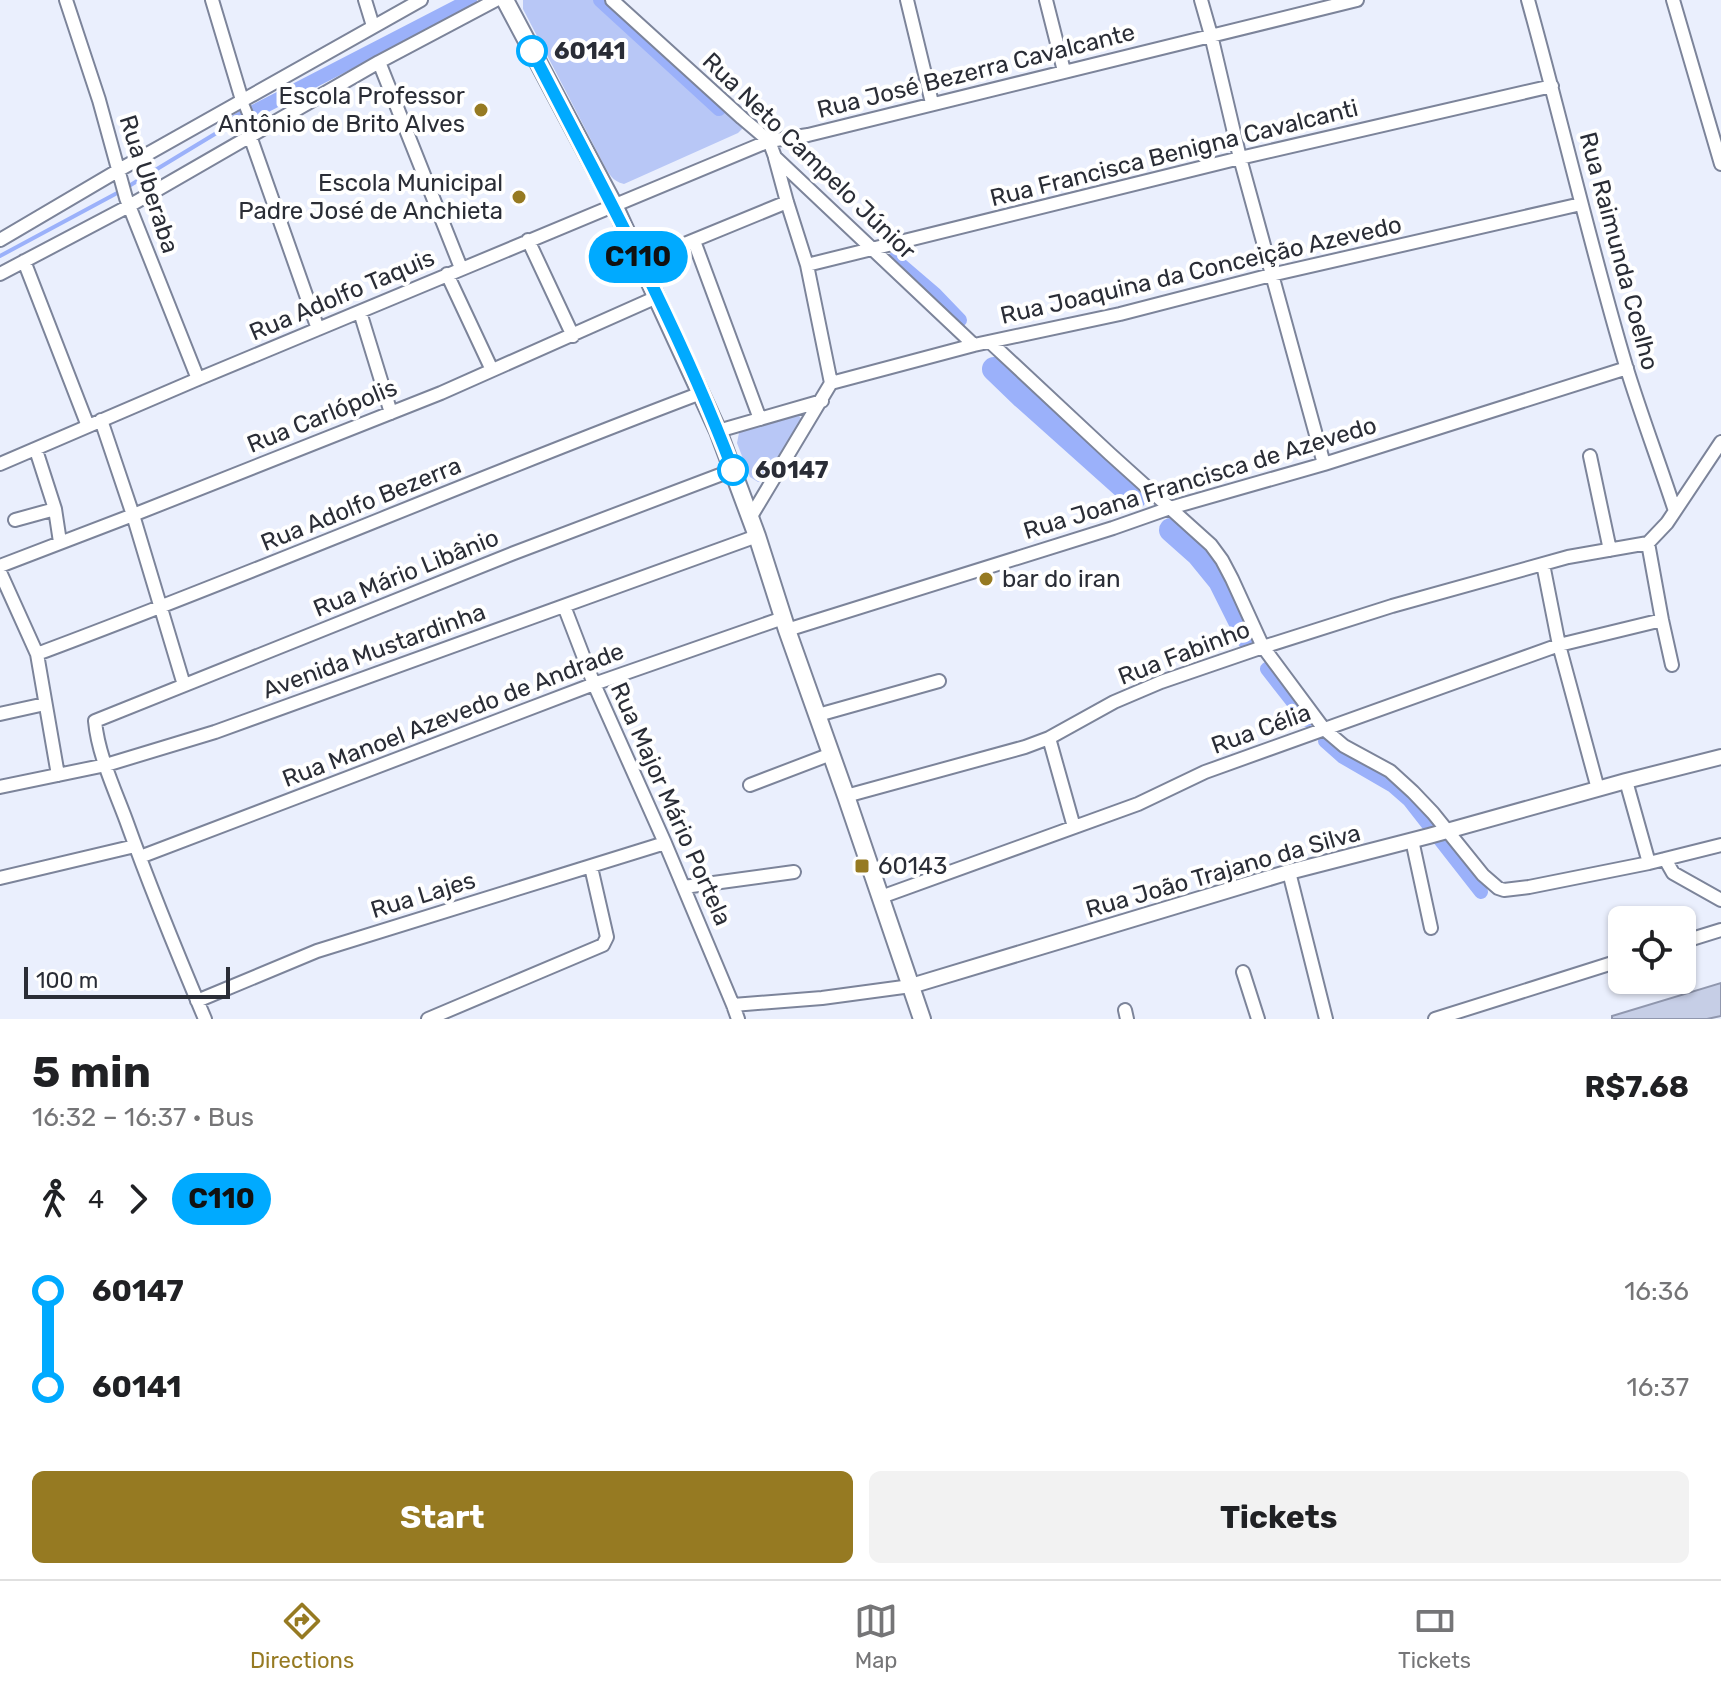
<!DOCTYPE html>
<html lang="en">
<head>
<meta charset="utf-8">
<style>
  body { margin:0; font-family:Rubik,sans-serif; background:#f2f2f2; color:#202124; height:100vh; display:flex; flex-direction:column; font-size:30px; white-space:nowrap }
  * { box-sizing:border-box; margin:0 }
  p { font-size:26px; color:#757577 }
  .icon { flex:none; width:44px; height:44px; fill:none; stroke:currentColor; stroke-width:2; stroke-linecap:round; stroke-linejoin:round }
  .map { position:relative; height:1019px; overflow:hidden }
  .details { display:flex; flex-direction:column; background:#fff; flex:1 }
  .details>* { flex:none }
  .badge { padding:0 16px; border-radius:26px; font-size:28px; line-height:52px }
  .controls { position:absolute; left:1608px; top:906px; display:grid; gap:16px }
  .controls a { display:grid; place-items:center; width:88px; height:88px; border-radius:12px; background:#fff; box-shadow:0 2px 6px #0004; font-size:40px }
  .scale { position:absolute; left:24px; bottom:20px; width:206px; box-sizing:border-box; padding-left:8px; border:4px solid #2a2d36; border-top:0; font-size:22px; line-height:28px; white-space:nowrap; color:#2a2d36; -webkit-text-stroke:6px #fff; paint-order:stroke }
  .map>.badge { position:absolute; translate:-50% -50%; box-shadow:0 0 0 4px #fff }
  .legs { display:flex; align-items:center; gap:12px; height:88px; padding:0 32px; font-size:26px }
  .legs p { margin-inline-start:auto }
  .overview { display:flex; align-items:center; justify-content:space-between; height:136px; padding:0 32px }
  h1 { font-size:44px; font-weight:700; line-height:60px }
  .primary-button { display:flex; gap:16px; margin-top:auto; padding:16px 32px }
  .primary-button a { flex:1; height:92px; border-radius:12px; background:#967a22; color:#fff; font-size:32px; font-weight:700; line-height:92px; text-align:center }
  .primary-button a+a { background:#f2f2f2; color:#202124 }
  ul { padding:0 32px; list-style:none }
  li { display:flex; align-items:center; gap:28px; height:96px; font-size:30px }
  li i { display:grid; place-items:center; width:12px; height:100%; margin:0 10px; background:currentColor }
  li i::after { content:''; width:20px; height:20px; margin:-10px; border:6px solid; border-radius:50%; background:#fff }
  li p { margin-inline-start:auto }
  li:first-child i { background:linear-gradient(#0000 50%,currentColor 0) }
  li:last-child i { background:linear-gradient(currentColor 50%,#0000 0) }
  .tab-bar { display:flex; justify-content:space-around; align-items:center; height:112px; border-top:2px solid #e0e0e0; background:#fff; font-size:22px; color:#757577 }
  .tab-bar a { display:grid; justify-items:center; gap:4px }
  .tab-bar .active { color:#967a22 }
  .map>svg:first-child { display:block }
  .green { fill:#b8c7f6 }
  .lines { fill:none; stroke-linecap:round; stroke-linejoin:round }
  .stream { stroke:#9bb1fa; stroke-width:4 }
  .canal { stroke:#9bb1fa; stroke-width:14 }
  .river { stroke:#9bb1fa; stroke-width:24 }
  .building { fill:#c6cee6; stroke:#9097ae; stroke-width:2 }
  .pedestrian-casing { stroke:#7c849a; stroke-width:13 }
  .minor-casing { stroke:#7c849a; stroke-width:16 }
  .tertiary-casing { stroke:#7c849a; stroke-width:18 }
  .secondary-casing { stroke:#7c849a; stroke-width:20 }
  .pedestrian { stroke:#fff; stroke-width:9 }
  .minor { stroke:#fff; stroke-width:12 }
  .tertiary { stroke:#fff; stroke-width:14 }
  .secondary { stroke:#fff; stroke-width:16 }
  .line-1-casing { stroke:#fff; stroke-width:18 }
  .line-1 { stroke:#0af; stroke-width:12 }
  .stop-1-dot { fill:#fff; stroke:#0af; stroke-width:4 }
  .poi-dot { fill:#967a22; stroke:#fff; stroke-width:3 }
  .labels { text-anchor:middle; stroke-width:8; stroke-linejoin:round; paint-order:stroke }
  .stop-label { font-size:24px; font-weight:bold; fill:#2a2d36; stroke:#fff; text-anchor:start }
  .street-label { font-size:24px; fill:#2a2d36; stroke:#fff }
  .poi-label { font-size:24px; fill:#2a2d36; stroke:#fff; text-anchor:end }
</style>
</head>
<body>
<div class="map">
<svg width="1721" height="1019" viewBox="0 0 1721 1019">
  <rect width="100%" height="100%" fill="#eaeffd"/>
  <path class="green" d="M523 0H609L741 121 742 129 738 133 624 184C612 181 609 174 603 163L523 9Z
    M798 414 802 420 768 478 758 482 750 477 737 443 739 433 746 429Z"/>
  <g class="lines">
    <path class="stream" d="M0 256 119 192 238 120"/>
    <path class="canal" d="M600 0 719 109
      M238 120 470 0
      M894 259 935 294 960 320
      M1267 669 1307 720
      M1325 741 1343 757 1393 786 1409 800 1481 892"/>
    <path class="river" d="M994 369 1023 397 1135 497
      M1171 530 1198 554 1220 581 1249 639"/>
  </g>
  <path class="building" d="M1721 983V1016L1707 1019H1612V1016Z"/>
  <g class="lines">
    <defs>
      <path id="pedestrian" d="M242 100 255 132"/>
      <path id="minor" d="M66 0 99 100 126 198 198 379
        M212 0 242 100
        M365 0 373 26
        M612 0 742 118 769 141 775 157 974 345
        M907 0 932 103
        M1046 0 1064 71
        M1201 0 1211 35 1240 158 1324 464
        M1528 0C1562 122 1590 245 1626 366 1641 415 1659 462 1675 511
        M1673 0 1721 164
        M379 62 461 268
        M250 136 318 329
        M775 158 787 202 807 265 831 383
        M0 240 119 170 421 0
        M528 240 573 336
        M694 241 760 419
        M24 261 88 426
        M641 262 787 202
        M807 265 1240 158 1552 86
        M0 274 129 206 379 62 496 0
        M447 274 492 370
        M360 312 391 413
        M990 342 1110 454 1211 545 1222 560 1232 579 1263 647 1324 729 1344 746 1390 771 1413 792 1433 813 1483 875 1498 888 1504 890 1529 887 1649 863 1721 845
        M831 383 974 345 1120 314 1271 275 1581 204
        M101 420 133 515 184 685
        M718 431 822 401
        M36 450 55 509 60 542
        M1590 456 1610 550
        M0 464 198 379 769 141 808 135 1357 0
        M750 518 831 383
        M15 520 55 509
        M1648 543 1667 523 1721 442
        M1648 543 1662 620 1672 665
        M1543 564 1559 645 1598 789
        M0 566 133 515 441 393 657 297
        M0 572 37 654 58 775
        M564 606 594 684 665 843 733 1005 738 1019
        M787 630 1113 528 1170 508 1324 464 1627 368
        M37 654C260 571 478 477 701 393
        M0 714 45 704
        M818 715 939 681
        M1049 738 1074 827
        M1626 781 1649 863
        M750 785 831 754
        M0 787 106 765 215 732 757 536
        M846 796 1025 747 1049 738 1114 702 1161 682 1263 647 1392 606 1568 557 1648 543
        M1412 840 1431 928
        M140 857 594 684 783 618
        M1665 859 1673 873 1721 900
        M1289 872 1326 1019
        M0 878 135 846
        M684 887 794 872
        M881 897 1138 804 1205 772 1559 645 1662 620
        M1682 942 1721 930
        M1243 972 1258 1019
        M197 1001 317 951 665 843
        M733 1005 822 998 911 986
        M1125 1010 1127 1019
        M205 1019C177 953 150 887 126 820 114 788 98 754 95 721L514 553 733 470
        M428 1019 603 945 607 937 591 867
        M1435 1019 1622 960"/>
      <path id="tertiary" d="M911 986 1289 872 1429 836 1626 781 1721 757"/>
      <path id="secondary" d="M505 0 614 205 718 431 757 536 787 630 846 796 922 1019"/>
    </defs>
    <use href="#pedestrian" class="pedestrian-casing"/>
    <use href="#minor" class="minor-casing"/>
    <use href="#tertiary" class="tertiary-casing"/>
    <use href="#secondary" class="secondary-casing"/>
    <use href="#pedestrian" class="pedestrian"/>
    <use href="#minor" class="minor"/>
    <use href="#tertiary" class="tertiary"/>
    <use href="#secondary" class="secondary"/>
  </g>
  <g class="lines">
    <defs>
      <path id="line-1" d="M532 51C603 188 678 325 733 470"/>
    </defs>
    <use href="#line-1" class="line-1-casing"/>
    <use href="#line-1" class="line-1"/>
  </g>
  <g class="stop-1-dot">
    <circle cx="532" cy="51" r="14"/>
    <circle cx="733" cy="470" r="14"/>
  </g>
  <g class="poi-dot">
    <circle cx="481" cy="110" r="8"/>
    <circle cx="519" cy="197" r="8"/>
    <circle cx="986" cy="579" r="8"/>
    <rect x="854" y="858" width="16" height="16" rx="4"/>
  </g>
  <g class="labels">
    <g class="stop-label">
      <text x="554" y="59">60141</text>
      <text x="755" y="478">60147</text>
    </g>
    <g class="street-label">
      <text transform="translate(976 71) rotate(-14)" y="8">Rua José Bezerra Cavalcante</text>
      <text transform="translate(1174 153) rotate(-14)" y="8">Rua Francisca Benigna Cavalcanti</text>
      <text transform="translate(809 156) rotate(44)" y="8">Rua Neto Campelo Júnior</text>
      <text transform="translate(149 184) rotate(72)" y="8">Rua Uberaba</text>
      <text transform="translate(1619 251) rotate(75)" y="8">Rua Raimunda Coelho</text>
      <text transform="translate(1201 270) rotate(-13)" y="8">Rua Joaquina da Conceição Azevedo</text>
      <text transform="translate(342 295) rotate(-23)" y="8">Rua Adolfo Taquis</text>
      <text transform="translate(322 416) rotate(-22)" y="8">Rua Carlópolis</text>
      <text transform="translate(1200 478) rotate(-17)" y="8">Rua Joana Francisca de Azevedo</text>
      <text transform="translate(361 504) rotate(-22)" y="8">Rua Adolfo Bezerra</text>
      <text transform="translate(406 573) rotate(-22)" y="8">Rua Mário Libânio</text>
      <text transform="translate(374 651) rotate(-20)" y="8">Avenida Mustardinha</text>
      <text transform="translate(1184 653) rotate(-21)" y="8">Rua Fabinho</text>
      <text transform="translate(453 715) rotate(-21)" y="8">Rua Manoel Azevedo de Andrade</text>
      <text transform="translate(1261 729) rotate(-20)" y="8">Rua Célia</text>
      <text transform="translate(671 804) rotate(66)" y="8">Rua Major Mário Portela</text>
      <text transform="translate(1223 871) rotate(-16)" y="8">Rua João Trajano da Silva</text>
      <text transform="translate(423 895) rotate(-17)" y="8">Rua Lajes</text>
    </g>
    <g class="poi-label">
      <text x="465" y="104">Escola Professor<tspan x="465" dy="28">Antônio de Brito Alves</tspan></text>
      <text x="503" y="191">Escola Municipal<tspan x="503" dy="28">Padre José de Anchieta</tspan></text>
      <text x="1002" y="587" text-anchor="start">bar do iran</text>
      <text x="878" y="874" text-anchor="start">60143</text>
    </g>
  </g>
</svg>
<div class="controls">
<a><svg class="icon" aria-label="locate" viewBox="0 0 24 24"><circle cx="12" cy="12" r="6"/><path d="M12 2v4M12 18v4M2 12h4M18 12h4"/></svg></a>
</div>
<div class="scale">100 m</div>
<b class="badge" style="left:638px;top:257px;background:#0af;color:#111">C110</b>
</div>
<section class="details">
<div class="overview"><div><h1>5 min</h1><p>16:32 – 16:37 · Bus</p></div><b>R$7.68</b></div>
<div class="legs"><svg class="icon" aria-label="walk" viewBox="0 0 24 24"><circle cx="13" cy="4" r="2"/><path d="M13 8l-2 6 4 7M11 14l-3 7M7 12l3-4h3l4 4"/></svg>4<svg class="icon" aria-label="forward" viewBox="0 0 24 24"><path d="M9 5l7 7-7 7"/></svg><b class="badge" style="background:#0af;color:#111">C110</b></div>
<ul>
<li><i style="color:#0af"></i><b>60147</b><p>16:36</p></li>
<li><i style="color:#0af"></i><b>60141</b><p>16:37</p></li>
</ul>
<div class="primary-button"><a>Start</a><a>Tickets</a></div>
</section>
<nav class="tab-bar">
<a class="active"><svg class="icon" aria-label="directions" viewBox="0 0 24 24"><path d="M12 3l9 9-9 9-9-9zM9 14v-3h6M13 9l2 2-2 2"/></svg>Directions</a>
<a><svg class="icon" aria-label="map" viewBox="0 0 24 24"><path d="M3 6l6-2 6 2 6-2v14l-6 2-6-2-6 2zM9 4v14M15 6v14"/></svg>Map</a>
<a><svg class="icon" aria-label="tickets" viewBox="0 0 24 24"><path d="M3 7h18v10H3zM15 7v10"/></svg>Tickets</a>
</nav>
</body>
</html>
